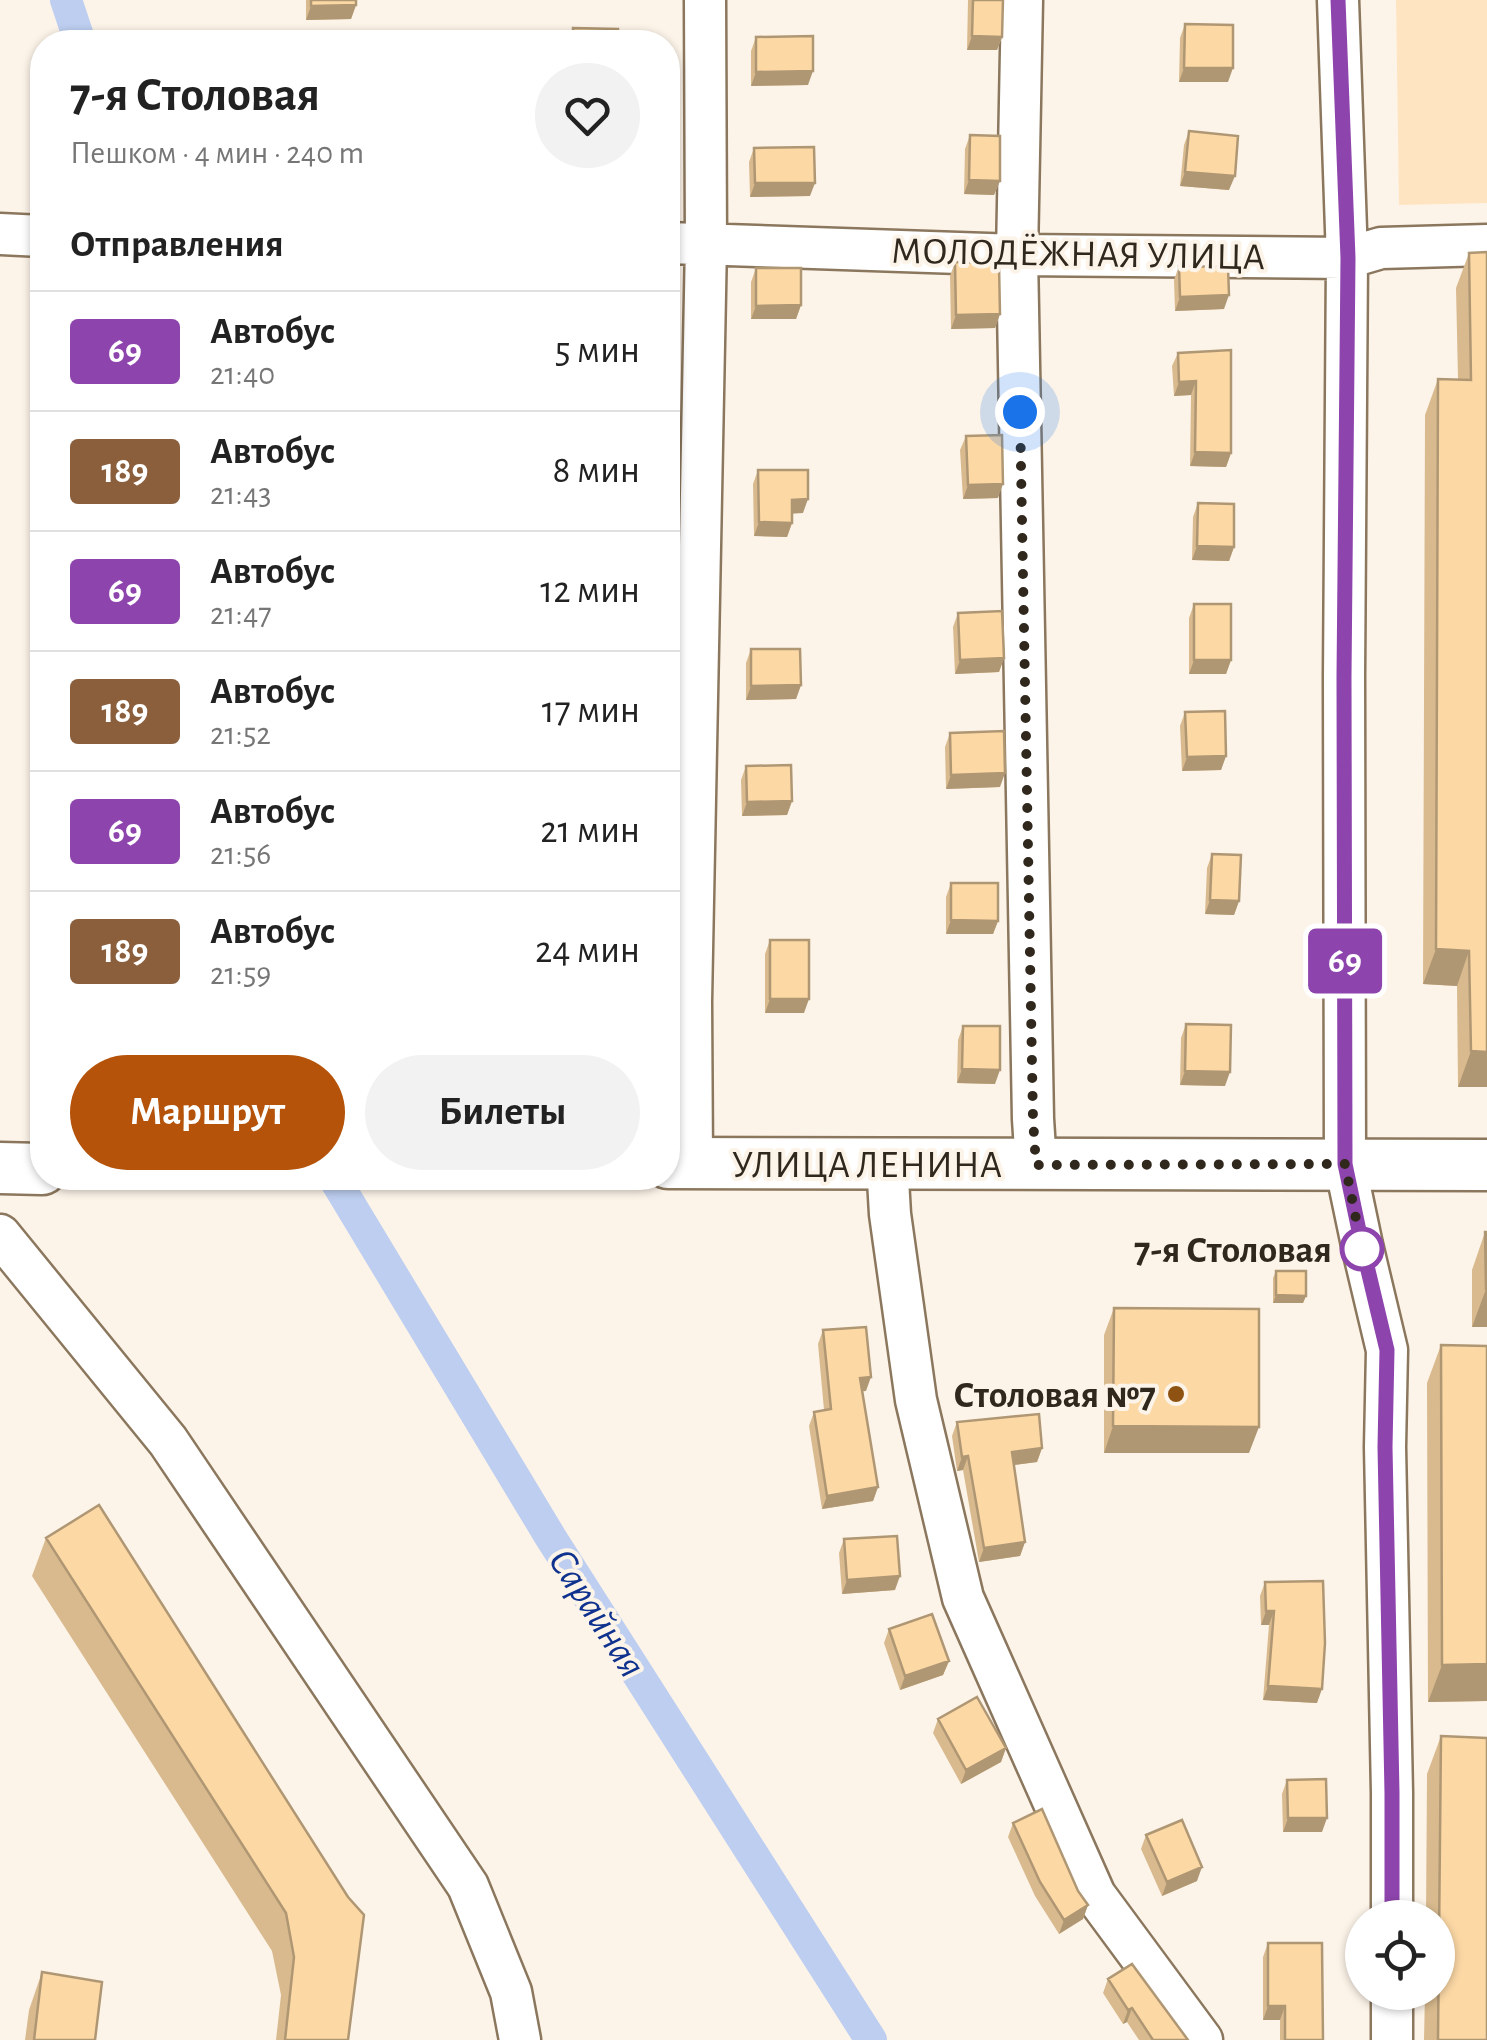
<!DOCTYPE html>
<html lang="ru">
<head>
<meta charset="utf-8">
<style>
  body { margin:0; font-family:"Alegreya Sans",sans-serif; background:#f2f2f2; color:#222; height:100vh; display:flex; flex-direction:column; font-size:38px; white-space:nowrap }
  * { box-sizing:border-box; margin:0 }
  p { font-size:32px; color:#767676 }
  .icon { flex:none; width:55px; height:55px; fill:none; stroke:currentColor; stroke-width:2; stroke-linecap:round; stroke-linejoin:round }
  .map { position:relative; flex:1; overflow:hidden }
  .details { position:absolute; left:30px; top:30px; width:650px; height:1160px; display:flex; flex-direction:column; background:#fff; border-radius:40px; box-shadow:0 2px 8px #0004 }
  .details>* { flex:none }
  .badge { padding:0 20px; border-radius:8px; font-size:35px; line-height:65px }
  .controls { position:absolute; left:1345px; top:1900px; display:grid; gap:20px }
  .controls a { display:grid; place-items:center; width:110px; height:110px; border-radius:50%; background:#fff; box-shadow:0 2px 8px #0004; font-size:50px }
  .you { position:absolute; width:50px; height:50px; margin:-25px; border:8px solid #fff; border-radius:50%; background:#1a73e8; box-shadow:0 0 0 15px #1a73e833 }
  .map>.badge { position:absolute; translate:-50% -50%; box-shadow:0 0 0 5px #fff }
  h2 { padding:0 40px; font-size:38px; line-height:90px }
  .round { display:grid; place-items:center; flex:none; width:105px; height:105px; border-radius:52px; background:#f2f2f2 }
  .overview { display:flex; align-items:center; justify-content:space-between; height:170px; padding:0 40px }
  h1 { font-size:48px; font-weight:600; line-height:75px }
  .cta { display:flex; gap:20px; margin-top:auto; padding:20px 40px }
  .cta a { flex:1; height:115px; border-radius:60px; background:#b45309; color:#fff; font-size:40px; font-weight:600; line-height:115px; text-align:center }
  .cta a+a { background:#f2f2f2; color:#222 }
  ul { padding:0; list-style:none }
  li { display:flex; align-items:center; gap:30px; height:120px; padding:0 40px; border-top:2px solid #e0e0e0 }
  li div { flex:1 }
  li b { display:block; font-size:38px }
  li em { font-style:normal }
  li .badge { min-width:110px; font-weight:700; text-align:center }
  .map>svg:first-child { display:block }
  .built { fill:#ffe4c1 }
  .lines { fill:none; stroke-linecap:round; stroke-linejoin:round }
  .canal { stroke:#bdcef0; stroke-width:32 }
  .minor-casing { stroke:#8b775d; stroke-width:45 }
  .major-casing { stroke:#8b775d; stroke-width:55 }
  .minor { stroke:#fff; stroke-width:40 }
  .major { stroke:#fff; stroke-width:50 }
  .wall { fill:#d9ba8e }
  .shaded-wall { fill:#b09774 }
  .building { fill:#fcd8a5; stroke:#b09774; stroke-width:2.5 }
  .line-casing { stroke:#fff; stroke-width:22 }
  .line { stroke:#8e44ad; stroke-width:15 }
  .walk { stroke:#30271d; stroke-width:10; stroke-dasharray:0 18 }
  .stop-dot { fill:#fff; stroke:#8e44ad; stroke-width:5 }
  .poi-dot { fill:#8e5312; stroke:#fdf4e9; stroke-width:4 }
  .labels { text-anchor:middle; stroke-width:8; stroke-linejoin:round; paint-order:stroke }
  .street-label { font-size:38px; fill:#30271d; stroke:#fdf4e9 }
  .stop-label { font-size:38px; font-weight:bold; fill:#30271d; stroke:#fdf4e9; text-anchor:end }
  .poi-label { font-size:38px; font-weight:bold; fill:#30271d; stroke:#fdf4e9; text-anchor:end }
  .water-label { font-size:40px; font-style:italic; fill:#0e328e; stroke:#fdf4e9 }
</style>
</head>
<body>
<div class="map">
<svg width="1487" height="2040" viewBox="0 0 1487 2040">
  <rect width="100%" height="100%" fill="#fdf4e9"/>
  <path class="built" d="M1396 0H1487V203L1399 205Z"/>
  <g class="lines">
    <path class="canal" d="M66 0 80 42
      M334 1178 551 1538 871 2040"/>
    <defs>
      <path id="minor" d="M1022 0 1017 255 1033 1119 1036 1165
        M1338 0 1347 258 1344 676 1345 1164 1362 1245 1387 1350 1385 1447 1392 1793V1918
        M0 234 42 236
        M668 243 1017 255 1347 258 1381 248 1487 245
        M692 1162 691 1001 706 243 705 0
        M887 1162 890 1214 916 1400 963 1598 1095 1895 1202 2040
        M0 1235 168 1441 468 1886 511 1992 520 2040
        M1392 2040V1992"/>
      <path id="major" d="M668 1163 1487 1165
        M0 1168 42 1169"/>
    </defs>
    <use href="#minor" class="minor-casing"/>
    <use href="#major" class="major-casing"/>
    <use href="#minor" class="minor"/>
    <use href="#major" class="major"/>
  </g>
  <path class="wall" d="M306 0H356V5L351 19 306 20Z
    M968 0H1003L1002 37 997 50H967Z
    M1185 24 1228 82H1179L1180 38Z
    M756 37 808 85 751 86V51Z
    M1189 131 1229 190 1180 186 1184 145Z
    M970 135 1000 181 994 195 964 194 965 149Z
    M754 148 810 196 750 197 749 162Z
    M1487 252V1087H1458L1457 986 1423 984 1425 415 1438 379H1458L1456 288 1469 253Z
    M955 262 1000 314 995 328 951 329 950 276Z
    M1179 266 1224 309 1175 311 1174 280Z
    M756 268 801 305 796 319H751V282Z
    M1231 350V453L1226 467 1190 466 1191 395 1174 396 1172 366 1178 353Z
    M966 436 998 498 963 499 960 450Z
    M758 470 803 513H792V523L787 537 754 536 753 484Z
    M1198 503 1234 547 1229 561 1192 560 1193 517Z
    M1194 604 1231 660 1226 674H1189V618Z
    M958 613 1004 658 999 672 955 674 953 627Z
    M751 649 801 685 796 699 746 700V663Z
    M1185 712 1226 756 1221 770 1182 771 1180 726Z
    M950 733 1000 787 946 789 945 747Z
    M746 766 792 801 787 815 742 816 741 780Z
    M1212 854 1239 901 1234 915 1205 914 1207 868Z
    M951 883 998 921 993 934H946V897Z
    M770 940 804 1013H765V954Z
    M1186 1024 1225 1086 1180 1085 1181 1038Z
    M963 1026 995 1084 957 1083 958 1040Z
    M1485 1232 1487 1327H1472V1270Z
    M1276 1271 1306 1296 1303 1303H1273V1278Z
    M1114 1308 1249 1453H1104V1335Z
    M823 1330 866 1391H862L878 1487 873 1501 822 1509 809 1426 814 1412 824 1410 818 1344Z
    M1441 1345 1487 1701 1428 1702 1427 1383Z
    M957 1422 1042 1448 1037 1462 1014 1465 1025 1542 1020 1556 979 1562 963 1470 957 1471 952 1436Z
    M99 1505 348 2040H276L281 1995 272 1951 32 1576 46 1538Z
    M844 1539 895 1590 842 1594 839 1553Z
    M1265 1582 1317 1703 1263 1700 1269 1625H1261L1260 1596Z
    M889 1629 949 1661 943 1675 900 1690 884 1643Z
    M938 1719 1006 1748 1001 1762 961 1784 933 1733Z
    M1441 1736 1487 2040H1424L1425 1992H1438V1918H1426L1427 1774Z
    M1287 1780 1322 1832H1283L1282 1794Z
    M1013 1823 1078 1891 1088 1905 1083 1919 1059 1934 1035 1896 1008 1837Z
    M1146 1835 1197 1881 1162 1896 1141 1849Z
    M1268 1943 1323 2040H1280V2020H1263V1957Z
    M42 1972 95 2040H25L29 2010Z
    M1108 1979 1188 2040H1139L1127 2022 1123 2024 1103 1993Z"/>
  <path class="shaded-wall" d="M356 5 351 19 306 20 311 6Z
    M972 36 1002 37 997 50H967Z
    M1184 68H1233L1228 82H1179Z
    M813 71 808 85 751 86 756 72Z
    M1185 172 1235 176 1229 190 1180 186Z
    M969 180 1000 181 994 195 964 194Z
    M755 183H815L810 196 750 197Z
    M1229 295 1224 309 1175 311 1180 297Z
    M801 305 796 319H751L756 306Z
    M1000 314 995 328 951 329 956 315Z
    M1196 381 1191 395 1174 396 1179 382Z
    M1195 452 1231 453 1226 467 1190 466Z
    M1003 484 998 498 963 499 968 485Z
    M808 499 803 513 787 514 792 500Z
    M759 522 792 523 787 537 754 536Z
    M1197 546 1234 547 1229 561 1192 560Z
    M1004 658 999 672 955 674 960 660Z
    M1194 660H1231L1226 674H1189Z
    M801 685 796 699 746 700 751 686Z
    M1226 756 1221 770 1182 771 1187 757Z
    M1005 773 1000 787 946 789 951 775Z
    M792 801 787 815 742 816 747 802Z
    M1210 900 1239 901 1234 915 1205 914Z
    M951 920 998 921 993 934H946Z
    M1436 949 1469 951 1457 986 1423 984Z
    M770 999H809L804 1013H765Z
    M1471 1051 1487 1052V1087H1458Z
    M962 1069 1000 1070 995 1084 957 1083Z
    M1185 1071 1230 1072 1225 1086 1180 1085Z
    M1486 1289H1487V1327H1472Z
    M1276 1295 1306 1296 1303 1303H1273Z
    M871 1377 866 1391 855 1392 860 1378Z
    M1113 1426 1259 1427 1249 1453H1104Z
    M1042 1448 1037 1462 1007 1466 1012 1452Z
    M968 1456 963 1470 957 1471 962 1457Z
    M878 1487 873 1501 822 1509 827 1496Z
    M1025 1542 1020 1556 979 1562 984 1548Z
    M900 1576 895 1590 842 1594 847 1580Z
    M1266 1611H1274L1269 1625H1261Z
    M949 1661 943 1675 900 1690 905 1676Z
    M1487 1664V1701L1428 1702 1442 1665Z
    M1268 1686 1322 1689 1317 1703 1263 1700Z
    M1006 1748 1001 1762 961 1784 966 1770Z
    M1288 1818H1327L1322 1832H1283Z
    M1202 1867 1197 1881 1162 1896 1167 1882Z
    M1088 1905 1083 1919 1059 1934 1064 1920Z
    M1268 2006H1285L1280 2020H1263Z
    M1132 2008 1127 2022 1123 2024 1128 2010Z"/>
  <path class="building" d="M311 0H356V5L311 6Z
    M973 0H1003L1002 37 972 36Z
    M1185 24 1233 25V68H1184Z
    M573 28 618 29V42H573Z
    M813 36V71L756 72V37Z
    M1189 131 1238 136 1235 176 1185 172Z
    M970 135 1000 136V181L969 180Z
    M814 147 815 183H755L754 148Z
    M1487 252V1052L1471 1051 1469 951 1436 949 1438 379 1471 380 1469 253Z
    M955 262 999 264 1000 314 956 315Z
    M1179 266 1228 267 1229 295 1180 297Z
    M756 268H801V305L756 306Z
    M1231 350V453L1195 452 1196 381 1179 382 1178 353Z
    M1002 435 1003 484 968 485 966 436Z
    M758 470H808V499L792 500V523L759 522Z
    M1198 503 1234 504V547L1197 546Z
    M1194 604H1231V660H1194Z
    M1002 611 1004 658 960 660 958 613Z
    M751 649H800L801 685 751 686Z
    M1225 711 1226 756 1187 757 1185 712Z
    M1004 731 1005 773 951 775 950 733Z
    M791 765 792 801 747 802 746 766Z
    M1212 854 1241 855 1239 901 1210 900Z
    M951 883H998V921L951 920Z
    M770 940H809V999H770Z
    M1186 1024 1231 1025 1230 1072 1185 1071Z
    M963 1026H1000V1070L962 1069Z
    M1485 1232H1487V1289H1486Z
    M1276 1271H1306V1296L1276 1295Z
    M1114 1308 1259 1309V1427L1113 1426Z
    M866 1327 871 1377 860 1378 878 1487 827 1496 814 1412 831 1409 823 1330Z
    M1441 1345 1487 1346V1664L1442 1665Z
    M1039 1414 1042 1448 1012 1452 1025 1542 984 1548 968 1456 962 1457 957 1422Z
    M99 1505 348 1897 364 1915 348 2040H285L294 1957 286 1913 46 1538Z
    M897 1536 900 1576 847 1580 844 1539Z
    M1323 1581 1325 1643 1322 1689 1268 1686 1274 1611H1266L1265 1582Z
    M932 1614 949 1661 905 1676 889 1629Z
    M977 1697 1006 1748 966 1770 938 1719Z
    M1441 1736 1487 1738V2040H1438Z
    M1326 1779 1327 1818H1288L1287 1780Z
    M1042 1809 1078 1891 1088 1905 1064 1920 1040 1882 1013 1823Z
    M1182 1820 1202 1867 1167 1882 1146 1835Z
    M1268 1943H1322L1323 2040H1285V2006H1268Z
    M1132 1964 1188 2040H1153L1132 2008 1128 2010 1108 1979Z
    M42 1972 102 1982 95 2040H34Z"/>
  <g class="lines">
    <defs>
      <path id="line" d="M1338 0 1348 258 1344 676 1345 1164 1362 1245 1387 1350 1385 1447 1392 1793V1918"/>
    </defs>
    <use href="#line" class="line-casing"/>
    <use href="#line" class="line"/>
    <path class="walk" d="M1020 412 1033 1119 1036 1165 1345 1164 1362 1249"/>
  </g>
  <circle class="stop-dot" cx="1362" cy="1249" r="20"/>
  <circle class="poi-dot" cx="1176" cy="1394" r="10"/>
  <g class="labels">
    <g class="street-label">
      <text transform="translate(1078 253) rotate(1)" y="13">МОЛОДЁЖНАЯ УЛИЦА</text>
      <text x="867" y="1177">УЛИЦА ЛЕНИНА</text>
    </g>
    <g class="stop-label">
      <text x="1332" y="1262">7-я Столовая</text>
    </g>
    <g class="poi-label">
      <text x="1156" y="1407">Столовая №7</text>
    </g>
    <g class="water-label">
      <text transform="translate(598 1612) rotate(57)" y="14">Сарайная</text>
    </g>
  </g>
</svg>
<div class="controls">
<a><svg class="icon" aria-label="locate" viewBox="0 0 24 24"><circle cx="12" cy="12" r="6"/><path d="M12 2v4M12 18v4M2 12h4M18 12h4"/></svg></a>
</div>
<div class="you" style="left:1020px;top:412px"></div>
<b class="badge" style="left:1345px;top:961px;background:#8e44ad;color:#fff">69</b>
<section class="details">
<div class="overview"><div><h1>7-я Столовая</h1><p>Пешком · 4 мин · 240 m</p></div><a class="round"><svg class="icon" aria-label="heart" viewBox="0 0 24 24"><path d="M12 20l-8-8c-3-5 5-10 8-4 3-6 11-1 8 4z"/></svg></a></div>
<h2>Отправления</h2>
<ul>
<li><span class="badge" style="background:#8e44ad;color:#fff">69</span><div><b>Автобус</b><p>21:40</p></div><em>5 мин</em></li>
<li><span class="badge" style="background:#8b5e3c;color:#fff">189</span><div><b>Автобус</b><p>21:43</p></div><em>8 мин</em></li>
<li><span class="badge" style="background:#8e44ad;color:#fff">69</span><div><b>Автобус</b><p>21:47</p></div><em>12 мин</em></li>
<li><span class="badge" style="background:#8b5e3c;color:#fff">189</span><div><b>Автобус</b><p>21:52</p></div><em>17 мин</em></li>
<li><span class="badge" style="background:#8e44ad;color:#fff">69</span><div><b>Автобус</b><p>21:56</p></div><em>21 мин</em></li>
<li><span class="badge" style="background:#8b5e3c;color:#fff">189</span><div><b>Автобус</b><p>21:59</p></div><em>24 мин</em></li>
</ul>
<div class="cta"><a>Маршрут</a><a>Билеты</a></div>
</section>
</div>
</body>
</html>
